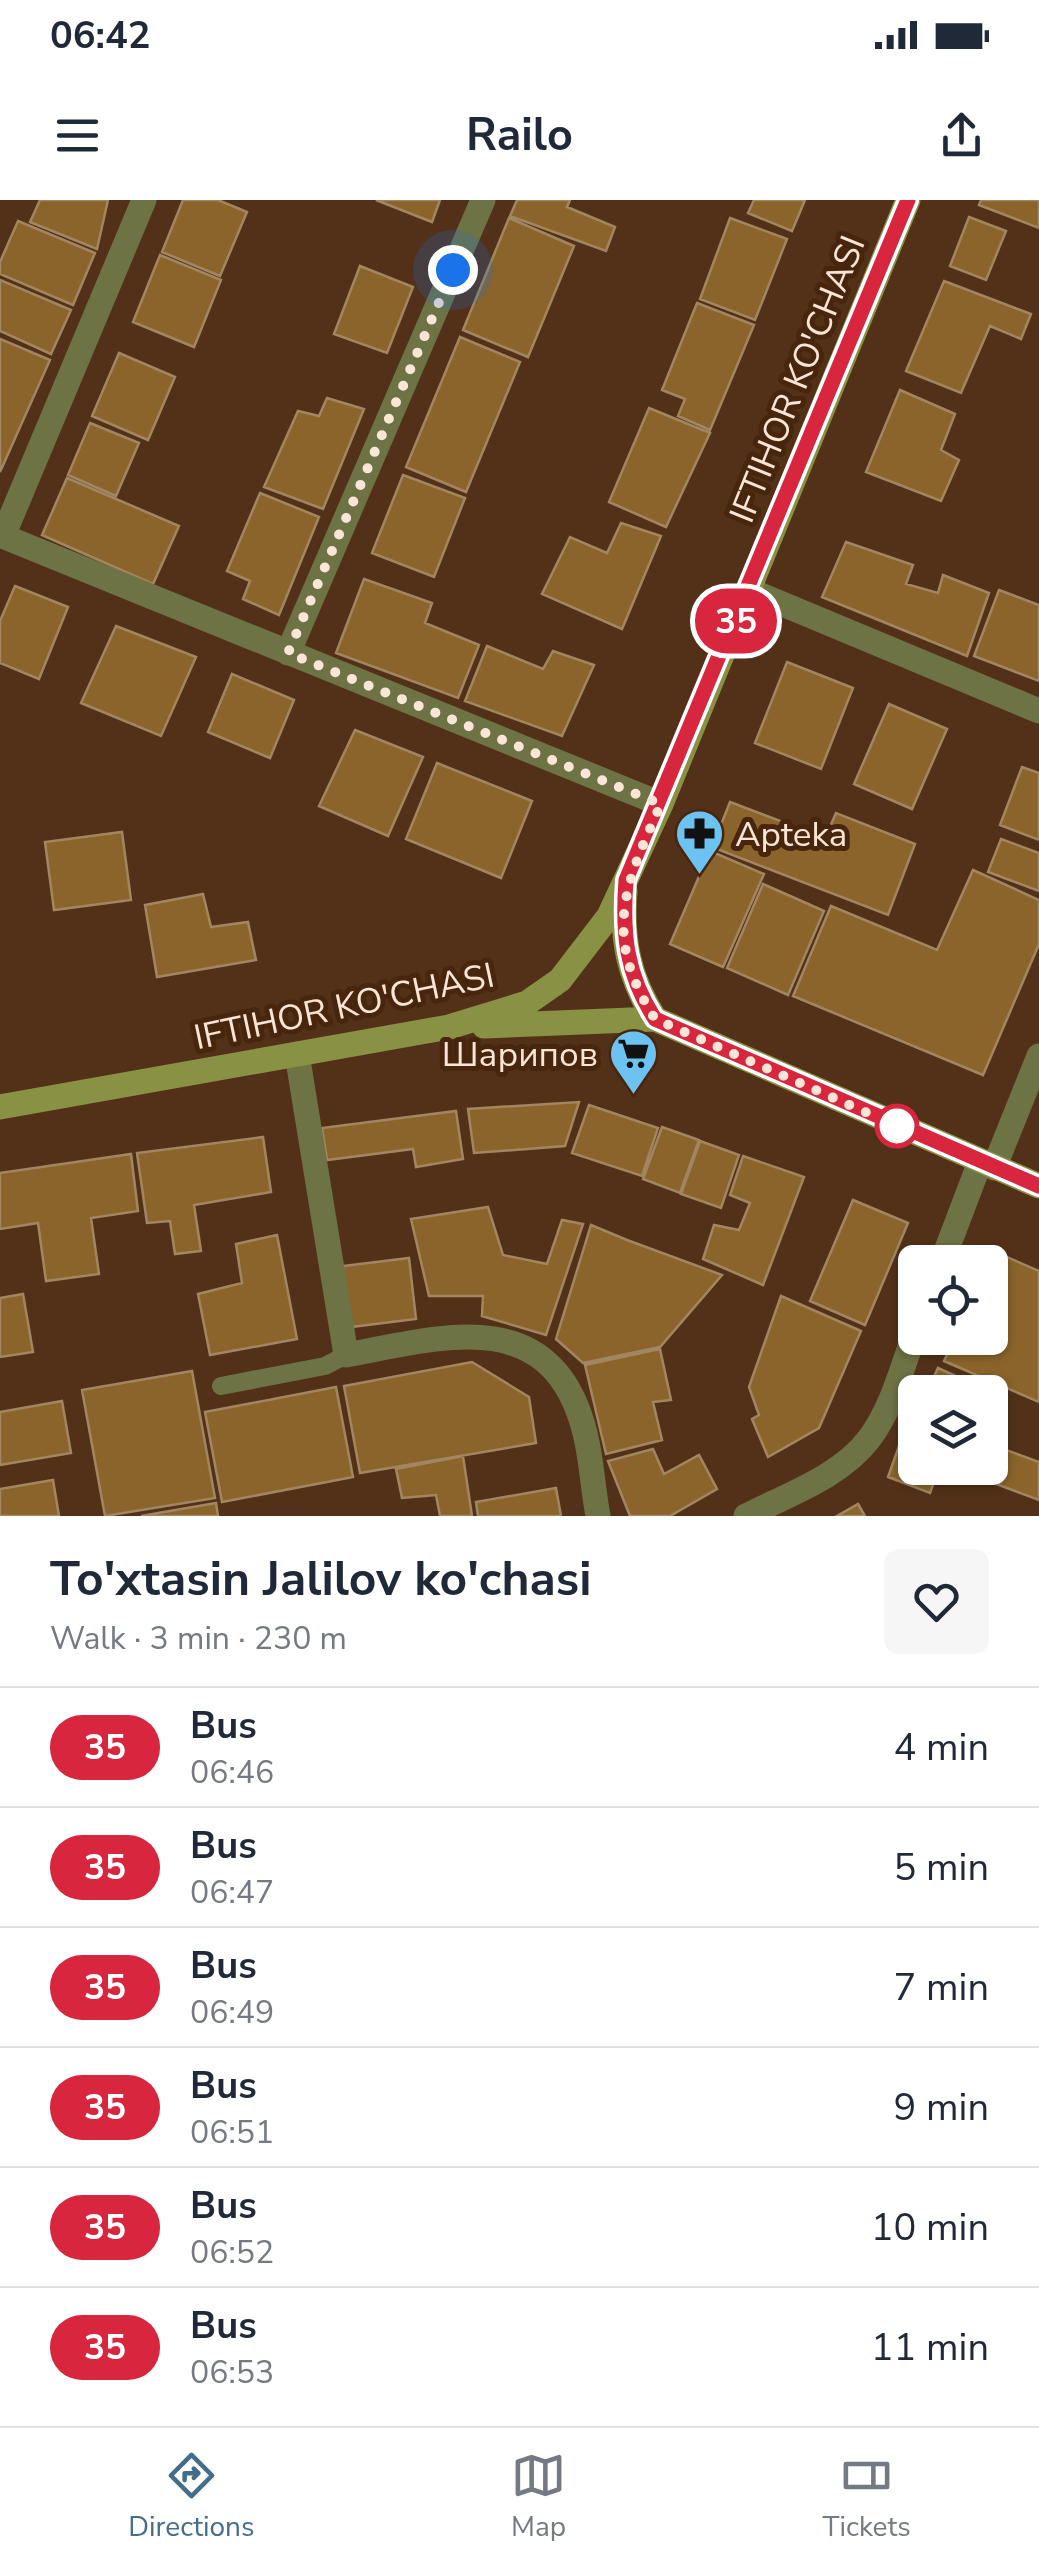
<!DOCTYPE html>
<html lang="en">
<head>
<meta charset="utf-8">
<style>
  body { margin:0; font-family:"Nunito Sans",sans-serif; background:#f6f6f7; color:#1f2937; height:100vh; display:flex; flex-direction:column; font-size:38px; white-space:nowrap }
  * { box-sizing:border-box; margin:0 }
  p { font-size:32px; color:#747a83 }
  .icon { flex:none; width:55px; height:55px; fill:none; stroke:currentColor; stroke-width:2; stroke-linecap:round; stroke-linejoin:round }
  .map { position:relative; height:1316px; overflow:hidden }
  .drawer { display:flex; flex-direction:column; background:#fff; flex:1 }
  .drawer>* { flex:none }
  .badge { padding:0 20px; border-radius:32px; font-size:35px; line-height:65px }
  .tools { position:absolute; left:898px; top:1045px; display:grid; gap:20px }
  .tools a { display:grid; place-items:center; width:110px; height:110px; border-radius:15px; background:#fff; box-shadow:0 2px 8px #0004; font-size:50px }
  .you { position:absolute; width:50px; height:50px; margin:-25px; border:8px solid #fff; border-radius:50%; background:#1a73e8; box-shadow:0 0 0 15px #1a73e833 }
  .map>.badge { position:absolute; translate:-50% -50%; box-shadow:0 0 0 5px #fff }
  .round { display:grid; place-items:center; flex:none; width:105px; height:105px; border-radius:15px; background:#f6f6f7 }
  .summary { display:flex; align-items:center; justify-content:space-between; height:170px; padding:0 50px }
  h1 { font-size:48px; font-weight:700; line-height:75px }
  ul { padding:0; list-style:none }
  li { display:flex; align-items:center; gap:30px; height:120px; padding:0 50px; border-top:2px solid #e0e1e3 }
  li div { flex:1 }
  li b { display:block; font-size:38px }
  li em { font-style:normal }
  li .badge { min-width:110px; font-weight:700; text-align:center }
  .status { display:flex; justify-content:space-between; align-items:center; height:70px; padding:0 50px; background:#fff; direction:ltr }
  .status svg { height:28px; fill:currentColor }
  header { display:flex; justify-content:space-between; align-items:center; height:130px; padding:0 50px; background:#fff; font-size:45px; font-weight:700 }
  .tab-bar { display:flex; justify-content:space-around; align-items:center; height:140px; border-top:2px solid #e0e1e3; background:#fff; font-size:28px; color:#747a83 }
  .tab-bar a { display:grid; justify-items:center; gap:5px }
  .tab-bar .active { color:#426e8b }
  .map>svg:first-child { display:block }
  .building { fill:#8a642a; stroke:#a28661; stroke-width:2.5 }
  .lines { fill:none; stroke-linecap:round; stroke-linejoin:round }
  .lane { stroke:#6d7344; stroke-width:18 }
  .street { stroke:#6d7344; stroke-width:25 }
  .secondary { stroke:#899145; stroke-width:25 }
  .line-casing { stroke:#fff; stroke-width:22 }
  .line { stroke:#d7263d; stroke-width:15 }
  .walk { stroke:#fbe5d7; stroke-width:10; stroke-dasharray:0 18 }
  .stop-dot { fill:#fff; stroke:#d7263d; stroke-width:5 }
  .labels { text-anchor:middle; stroke-width:10; stroke-linejoin:round; paint-order:stroke }
  .street-label { font-size:35px; fill:#fbe5d7; stroke:#47260d }
  .poi-label { font-size:35px; fill:#fbe5d7; stroke:#47260d; text-anchor:start }
</style>
</head>
<body>
<div class="status"><b>06:42</b><svg viewBox="0 0 49 12"><path d="M0 12V9h3v3zM5 12V6h3v6zM10 12V3h3v9zM15 12V0h3v12zM26 1h20v11H26zM47 4h2v5h-2z"/></svg></div>
<header><svg class="icon" aria-label="menu" viewBox="0 0 24 24"><path d="M4 6h16M4 12h16M4 18h16"/></svg>Railo<svg class="icon" aria-label="share" viewBox="0 0 24 24"><path d="M12 15V3M7 8l5-5 5 5M5 13v7h14v-7"/></svg></header>
<div class="map">
<svg width="1039" height="1316" viewBox="0 0 1039 1316">
  <rect width="100%" height="100%" fill="#533118"/>
  <path class="building" d="M40 0H108L97 49 30 22Z
    M183 0H218L247 12 220 76 162 52Z
    M376 0H440L432 22Z
    M517 0H570L567 7 615 27 606 51 510 16Z
    M754 0H805L792 31 748 13Z
    M981 0H1039V28L979 5Z
    M969 17 1006 31 986 80 950 66Z
    M509 18 574 46 528 157 463 130Z
    M730 18 787 39 755 120 700 99Z
    M18 21 95 53 73 105 0 74V62Z
    M160 55 221 80 194 147 133 122Z
    M360 66 413 87 387 153 334 134Z
    M0 80 71 110 51 154 0 131Z
    M944 81 1031 114 1021 139 990 126 961 193 906 171Z
    M697 103 754 125 710 230 678 216 685 199 662 190Z
    M460 137 520 162 466 292 406 267Z
    M0 139 50 160 0 272Z
    M119 153 175 177 148 240 92 216Z
    M900 190 955 214 941 250 959 260 941 301 866 272Z
    M327 198 364 209 323 309 264 287 298 211 319 216Z
    M649 208 710 233 666 327 609 302Z
    M90 223 139 243 116 296 68 275Z
    M403 275 465 298 434 377 372 353Z
    M67 278 179 326 153 384 42 335Z
    M260 293 319 317 279 415 243 399 250 381 227 371Z
    M621 323 661 336 622 429 542 394 570 337 607 353Z
    M846 342 913 365 906 384 938 393 943 375 989 393 967 456 822 397Z
    M364 379 432 403 425 423 479 445 458 498 336 453Z
    M15 386 68 407 39 479 0 463V421Z
    M999 390 1039 405V481L974 456Z
    M116 426 196 457 161 536 81 503Z
    M487 446 543 469 553 451 594 465 562 536 465 501Z
    M787 462 853 488 821 569 755 543Z
    M232 474 294 500 270 558 208 532Z
    M889 504 947 529 912 609 854 584Z
    M355 530 423 557 388 636 319 606Z
    M437 563 532 601 501 678 406 639Z
    M1022 567 1039 573V640L1000 625Z
    M730 602 825 638 836 613 915 644 888 715 712 647Z
    M122 632 131 700 54 710 45 642Z
    M1001 639 1039 653V691L988 672Z
    M710 651 764 674 723 767 670 744Z
    M973 670 1039 700V744L983 875 793 796 831 706 937 750Z
    M763 684 824 711 788 795 727 768Z
    M203 694 211 727 248 722 256 760 157 777 145 705Z
    M579 902 565 946 474 953 468 909Z
    M589 905 658 928 642 976 572 953Z
    M456 911 463 959 416 967 413 949 327 960 322 928Z
    M662 927 699 940 680 993 643 979Z
    M263 937 271 992 194 1005 201 1051 175 1054 170 1021 147 1023 137 953Z
    M700 941 739 955 721 1008 681 994Z
    M131 954 138 1011 91 1018 99 1074 46 1081 38 1023 0 1029V973Z
    M743 956 804 977 763 1085 703 1059 714 1025 739 1030 750 1003 730 995Z
    M853 1000 908 1023 865 1125 810 1101Z
    M488 1007 503 1055 547 1064 562 1020 583 1024 546 1135 482 1116 483 1096H429L411 1019Z
    M591 1025 627 1040 722 1075 660 1147 583 1163 556 1139Z
    M277 1035 297 1139 210 1155 198 1094 242 1083 236 1044Z
    M993 1051 1039 1071V1202L944 1161 955 1138H990L988 1062Z
    M409 1058 416 1119 351 1127 343 1066Z
    M23 1094 33 1152 0 1157V1098Z
    M781 1096 861 1131 819 1228 768 1257 752 1219 759 1215 749 1187Z
    M660 1149 671 1200 653 1202 662 1240 606 1254 585 1165Z
    M472 1162 529 1197 536 1243 360 1273 344 1186Z
    M938 1168 980 1187 977 1192H927Z
    M192 1171 215 1298 105 1316 82 1190Z
    M336 1187 353 1277 222 1302 205 1212Z
    M62 1201 71 1253 0 1265V1212Z
    M910 1215 915 1217V1268H939L930 1293 888 1277Z
    M990 1244 1039 1262V1300L954 1268H990Z
    M653 1249 664 1274 699 1255 717 1289 670 1316H630L608 1261Z
    M463 1256 472 1316H440L436 1295 402 1298 396 1269Z
    M53 1280 59 1316H0V1289Z
    M556 1288 561 1316H478L476 1302Z
    M216 1303 218 1316H141Z
    M858 1304 865 1316H837Z"/>
  <g class="lines">
    <path class="lane" d="M221 1186 325 1166 346 1155"/>
    <path class="street" d="M0 335 661 604
      M3 336 144 0
      M749 390 1039 511
      M288 453 483 0
      M297 854 346 1155C434 1139 542 1104 580 1216 591 1247 592 1284 598 1316
      M994 968 1039 856
      M942 1062 980 962
      M746 1316C787 1295 840 1277 869 1239 892 1209 902 1167 915 1133"/>
    <path class="secondary" d="M625 691C621 740 629 778 655 819
      M484 826 655 819 1039 986
      M0 907 449 827 527 803 560 780 609 716 661 604 908 0"/>
  </g>
  <g class="lines">
    <defs>
      <path id="line" d="M908 0 626 680C622 734 626 774 655 819L1039 986"/>
    </defs>
    <use href="#line" class="line-casing"/>
    <use href="#line" class="line"/>
    <path class="walk" d="M453 70 288 453 661 604C624 686 602 736 655 819L897 926"/>
  </g>
  <defs>
    <symbol id="pharmacy-pin" viewBox="-11 -11 22 30"><path d="M0 17L-7.5 6A9.5 9.5 0 1 1 7.5 6Z" fill="#6cc3f2" stroke="#47260d"/><path d="M-2-6h4v4h4v4h-4v4h-4v-4h-4v-4h4Z" fill="#111"/></symbol>
    <symbol id="supermarket-pin" viewBox="-11 -11 22 30"><path d="M0 17L-7.5 6A9.5 9.5 0 1 1 7.5 6Z" fill="#6cc3f2" stroke="#47260d"/><path d="M-6-5.5h2.5l.6 2H6L4.5 2H-2.5L-4.4-4H-6ZM-1.5 3.2a1.3 1.3 0 1 0 .1 0ZM3 3.2a1.3 1.3 0 1 0 .1 0Z" fill="#111"/></symbol>
  </defs>
  <g fill-rule="evenodd">
    <use href="#pharmacy-pin" x="672" y="606" width="55" height="75"/>
    <use href="#supermarket-pin" x="606" y="826" width="55" height="75"/>
  </g>
  <circle class="stop-dot" cx="897" cy="926" r="20"/>
  <g class="labels">
    <g class="street-label">
      <text transform="translate(797 179) rotate(-68)" y="12">IFTIHOR KO'CHASI</text>
      <text transform="translate(344 806) rotate(-12)" y="12">IFTIHOR KO'CHASI</text>
    </g>
    <g class="poi-label">
      <text x="735" y="646">Apteka</text>
      <text x="598" y="866" text-anchor="end">Шарипов</text>
    </g>
  </g>
</svg>
<div class="tools">
<a><svg class="icon" aria-label="locate" viewBox="0 0 24 24"><circle cx="12" cy="12" r="6"/><path d="M12 2v4M12 18v4M2 12h4M18 12h4"/></svg></a>
<a><svg class="icon" aria-label="layers" viewBox="0 0 24 24"><path d="M12 4l9 5-9 5-9-5zM3 14l9 5 9-5"/></svg></a>
</div>
<div class="you" style="left:453px;top:70px"></div>
<b class="badge" style="left:736px;top:421px;background:#d7263d;color:#fff">35</b>
</div>
<section class="drawer">
<div class="summary"><div><h1>To'xtasin Jalilov ko'chasi</h1><p>Walk · 3 min · 230 m</p></div><a class="round"><svg class="icon" aria-label="heart" viewBox="0 0 24 24"><path d="M12 20l-8-8c-3-5 5-10 8-4 3-6 11-1 8 4z"/></svg></a></div>
<ul>
<li><span class="badge" style="background:#d7263d;color:#fff">35</span><div><b>Bus</b><p>06:46</p></div><em>4 min</em></li>
<li><span class="badge" style="background:#d7263d;color:#fff">35</span><div><b>Bus</b><p>06:47</p></div><em>5 min</em></li>
<li><span class="badge" style="background:#d7263d;color:#fff">35</span><div><b>Bus</b><p>06:49</p></div><em>7 min</em></li>
<li><span class="badge" style="background:#d7263d;color:#fff">35</span><div><b>Bus</b><p>06:51</p></div><em>9 min</em></li>
<li><span class="badge" style="background:#d7263d;color:#fff">35</span><div><b>Bus</b><p>06:52</p></div><em>10 min</em></li>
<li><span class="badge" style="background:#d7263d;color:#fff">35</span><div><b>Bus</b><p>06:53</p></div><em>11 min</em></li>
</ul>
</section>
<nav class="tab-bar">
<a class="active"><svg class="icon" aria-label="directions" viewBox="0 0 24 24"><path d="M12 3l9 9-9 9-9-9zM9 14v-3h6M13 9l2 2-2 2"/></svg>Directions</a>
<a><svg class="icon" aria-label="map" viewBox="0 0 24 24"><path d="M3 6l6-2 6 2 6-2v14l-6 2-6-2-6 2zM9 4v14M15 6v14"/></svg>Map</a>
<a><svg class="icon" aria-label="tickets" viewBox="0 0 24 24"><path d="M3 7h18v10H3zM15 7v10"/></svg>Tickets</a>
</nav>
</body>
</html>
